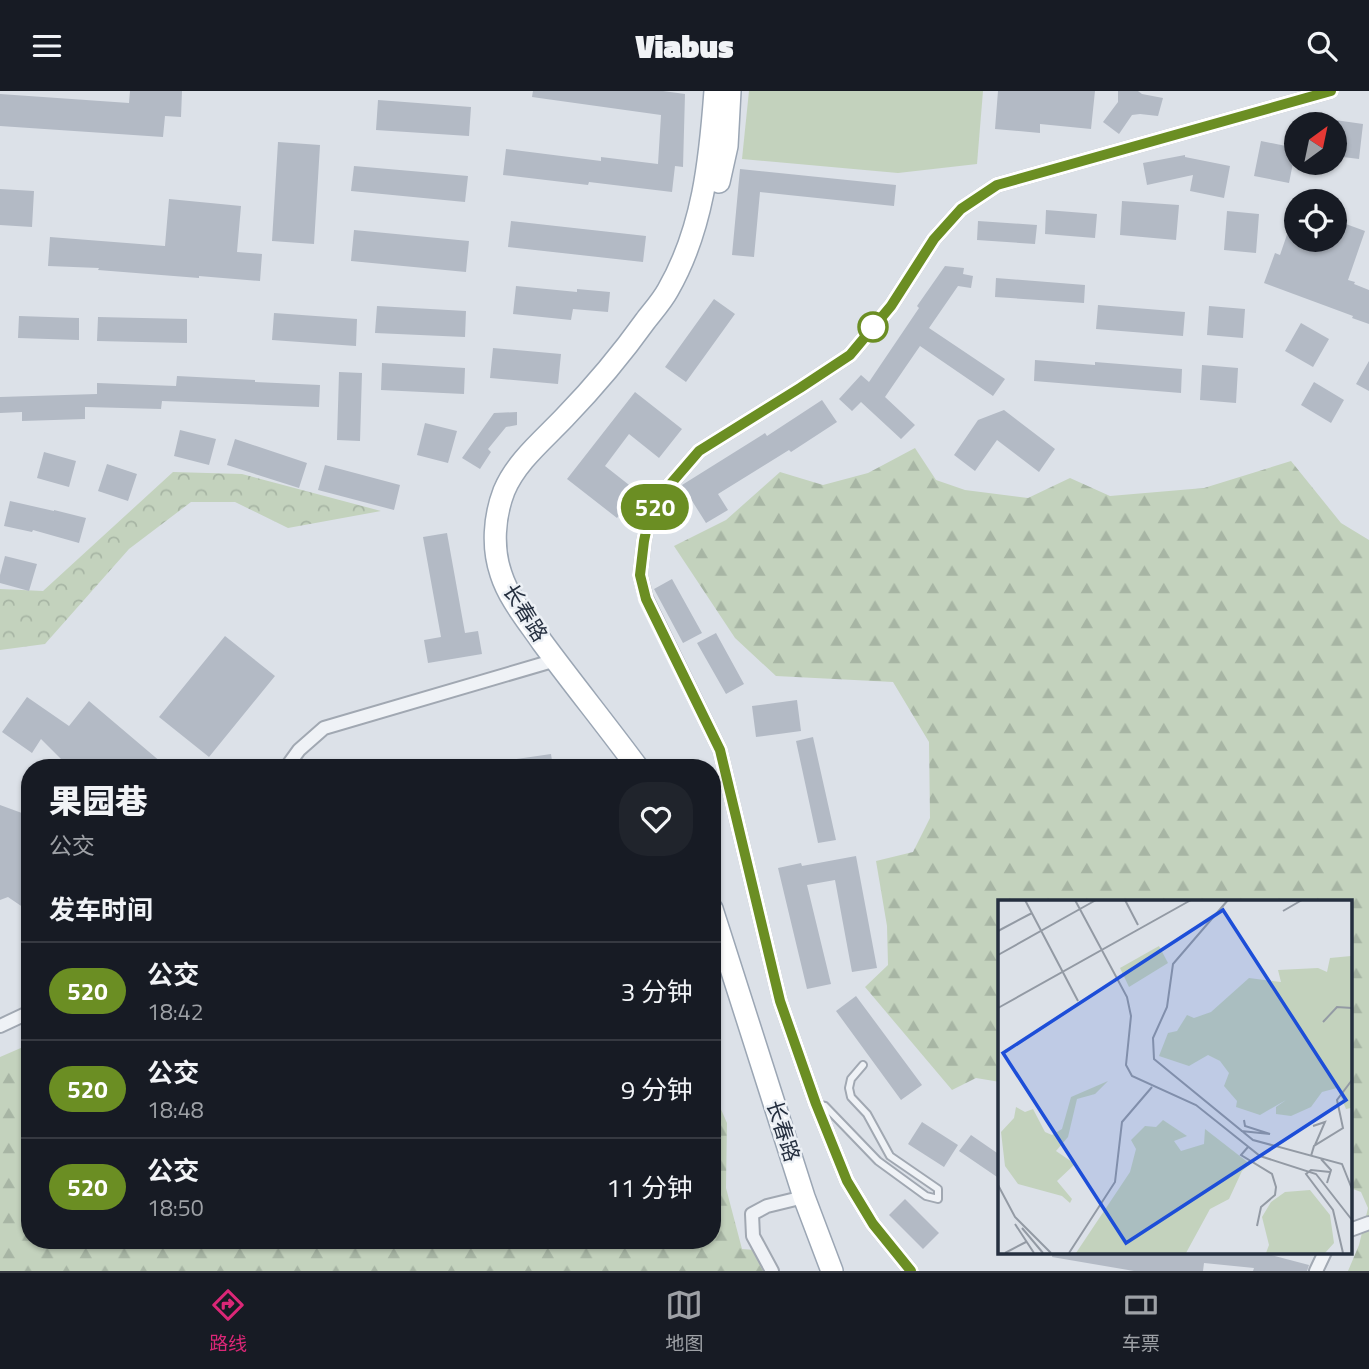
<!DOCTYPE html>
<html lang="zh">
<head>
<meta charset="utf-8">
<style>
  body { margin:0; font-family:"Titillium Web","Noto Sans SC",sans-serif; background:#20242c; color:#f1f3f6; height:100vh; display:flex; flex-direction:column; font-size:26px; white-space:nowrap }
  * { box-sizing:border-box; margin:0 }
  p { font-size:23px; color:#9ea1a6 }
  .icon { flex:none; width:38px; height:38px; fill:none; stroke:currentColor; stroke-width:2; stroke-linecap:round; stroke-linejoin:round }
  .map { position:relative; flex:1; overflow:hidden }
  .sheet { position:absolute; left:21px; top:668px; width:700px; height:490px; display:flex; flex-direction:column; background:#171b24; border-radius:28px; box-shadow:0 2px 5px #0004 }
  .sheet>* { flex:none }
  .badge { padding:0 14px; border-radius:23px; font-size:24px; line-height:46px }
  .needle { width:46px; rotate:33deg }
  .fabs { position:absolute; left:1284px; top:21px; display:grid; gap:14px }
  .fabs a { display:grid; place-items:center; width:63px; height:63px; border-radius:50%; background:#171b24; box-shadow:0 2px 5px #0004; font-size:35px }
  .map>.badge { position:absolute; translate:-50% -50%; box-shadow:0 0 0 4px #fff }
  h2 { padding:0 28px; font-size:26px; line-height:63px }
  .round { display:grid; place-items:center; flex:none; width:74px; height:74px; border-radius:28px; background:#20242c }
  .summary { display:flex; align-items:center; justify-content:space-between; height:119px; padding:0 28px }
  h1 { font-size:33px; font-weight:800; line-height:52px }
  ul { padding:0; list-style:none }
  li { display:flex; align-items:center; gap:21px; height:98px; padding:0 28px; border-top:2px solid #363941 }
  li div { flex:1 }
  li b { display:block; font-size:26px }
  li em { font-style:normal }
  li .badge { min-width:77px; font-weight:700; text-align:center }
  header { display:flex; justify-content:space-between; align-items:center; height:91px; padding:0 28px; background:#171b24; font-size:32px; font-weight:800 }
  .tabs { display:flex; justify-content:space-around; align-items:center; height:98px; border-top:2px solid #363941; background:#171b24; font-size:19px; color:#9ea1a6 }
  .tabs a { display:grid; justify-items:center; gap:4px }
  .tabs .current { color:#db2777 }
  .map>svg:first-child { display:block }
  .forest { fill:url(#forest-firs) }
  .park { fill:url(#park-crowns) }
  .garden { fill:#c3d2bd }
  .building { fill:#b3bac5 }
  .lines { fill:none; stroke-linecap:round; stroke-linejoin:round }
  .service-casing { stroke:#a1a8b2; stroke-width:10 }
  .minor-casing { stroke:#a1a8b2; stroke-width:16 }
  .primary-casing { stroke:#9ba6b4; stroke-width:24 }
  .service { stroke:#eff2f6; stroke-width:6 }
  .minor { stroke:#eff2f6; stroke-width:12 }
  .primary { stroke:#fff; stroke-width:21 }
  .line-casing { stroke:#fff; stroke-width:16 }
  .line { stroke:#6b8e23; stroke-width:10 }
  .stop-dot { fill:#fff; stroke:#6b8e23; stroke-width:3.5 }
  .labels { text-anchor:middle; stroke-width:5; stroke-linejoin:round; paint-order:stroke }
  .street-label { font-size:21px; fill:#252f3f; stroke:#ecf0f5 }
  .inset-road { fill:none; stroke:#939aa4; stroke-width:2 }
  .view { fill:#1d4ed8; fill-opacity:0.15; stroke:#1d4ed8; stroke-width:3.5 }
  .inset-edge { fill:none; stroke:#252f3f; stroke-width:3.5 }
</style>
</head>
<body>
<header><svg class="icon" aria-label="menu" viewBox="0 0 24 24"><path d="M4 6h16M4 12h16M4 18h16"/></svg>Viabus<svg class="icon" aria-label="search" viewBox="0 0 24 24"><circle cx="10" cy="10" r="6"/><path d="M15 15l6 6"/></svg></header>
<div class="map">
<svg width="1369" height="1180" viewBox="0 0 1369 1180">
  <defs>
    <pattern id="forest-firs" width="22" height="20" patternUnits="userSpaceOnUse" patternTransform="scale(1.75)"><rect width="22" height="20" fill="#c3d2bd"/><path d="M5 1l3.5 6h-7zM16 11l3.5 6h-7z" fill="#a7b5a4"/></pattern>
    <pattern id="park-crowns" width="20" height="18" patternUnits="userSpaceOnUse" patternTransform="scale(1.75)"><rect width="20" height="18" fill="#c3d2bd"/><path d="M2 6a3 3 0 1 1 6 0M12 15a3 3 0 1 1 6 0" fill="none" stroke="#a7b5a4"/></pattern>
  </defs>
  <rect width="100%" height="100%" fill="#dce1e8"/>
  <path class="forest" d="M915 357 936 389 965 399 1028 407 1070 387 1110 405 1204 397 1291 370 1341 432 1369 449V1180H1348L1359 1154 1368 1117 1361 1101 1350 1097V811H1000V991L976 987 952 999 865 896 888 874 887 835 876 770 913 761 930 727 929 651 893 591 776 585 735 547 674 455 726 429 780 381 823 394 868 382Z
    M30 953V1150H712V998L727 1032 726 1097 742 1158 755 1159 764 1180H0V966Z"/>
  <path class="park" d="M173 381 242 383 381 420 288 437 235 411H191L129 458 45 553 0 559V498L43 500Z"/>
  <path class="garden" d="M749 0H983L977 73 898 82 742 68Z"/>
  <path class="building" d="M130 0H182L181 26 165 25 163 46 0 35V3L129 12Z
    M533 0H663L685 3 683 76 675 75 672 101 589 91 588 94 503 84 506 58 601 70V66L658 73 661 24 532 6Z
    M998 0H1095L1091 38 1040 33V42L995 38Z
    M1118 0H1138L1142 3 1163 7 1158 25 1140 23 1132 24 1119 43 1103 31 1118 11Z
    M378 9 471 16 469 45 376 39Z
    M1335 29 1363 33 1359 68 1335 65Z
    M1261 50 1296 57 1289 92 1254 85Z
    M278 51 320 54 314 153 272 150Z
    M1185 64V66L1230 75 1224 107 1190 100 1193 84 1147 94 1143 72Z
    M354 75 468 85 465 111 351 100Z
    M740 78 896 94 894 115 760 101 754 166 732 164Z
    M0 98 34 100 32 136 0 134Z
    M169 108 241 115 237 161 262 163 260 190 199 185V187L98 179 99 177 48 175 50 146 165 155Z
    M1122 110 1179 114 1176 149 1120 144Z
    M1046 119 1097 123 1095 147 1045 143Z
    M1227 120 1259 123 1256 162 1224 159Z
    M1295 120 1297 121V149H1335V129L1365 140 1348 189 1355 191 1354 193 1369 199V233L1352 227 1353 225 1264 192 1275 162 1280 164Z
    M511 130 646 145 643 171 508 156Z
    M978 130 1037 134 1035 153 977 149Z
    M354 139 469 150 466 181 351 170Z
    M945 175 964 177 963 183 973 185 971 197 958 195 929 237 1005 288 993 305 920 255 885 306 915 334 901 348 861 311 852 320 839 308 861 284 869 291 919 217 917 215Z
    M996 187 1085 194 1084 212 995 206Z
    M516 195 577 201V198L610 201 608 221 573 218 571 229 513 223Z
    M714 208 735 223 686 291 665 276Z
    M1098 214 1185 221 1183 245 1096 238Z
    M377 215 466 220 465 246 375 242Z
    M1209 215 1245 218 1243 247 1207 244Z
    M274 222 357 228 356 255 272 249Z
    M19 225 79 227V249L18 247Z
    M98 226 187 228V252L97 250Z
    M1301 232 1329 248 1313 276 1285 260Z
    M493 257 561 263 558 293 490 287Z
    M1035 269 1095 274V271L1182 278 1181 302 1034 290Z
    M1369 270V300L1356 293Z
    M382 272 465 277 464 303 381 299Z
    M1202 274 1238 277 1236 312 1200 309Z
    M339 281 362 282 360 350 337 349Z
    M177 285 255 289V291L320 294 319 316 162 310 161 318 85 316V328L22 330V321L0 322V306L97 303V292L176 295Z
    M1314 291 1344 309 1331 332 1301 314Z
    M635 301 682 338 659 367 629 343 605 375 638 401 617 427 567 388Z
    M822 309 837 331 791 361 789 359 718 403 728 419 706 432 682 394 765 342 767 345Z
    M1004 319 1055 358 1039 381 997 349 975 380 954 364 978 329Z
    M517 321V334L506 336 488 358 491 361 480 378 462 367 494 322Z
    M425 332 457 340 448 372 417 364Z
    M180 339 216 348 209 374 174 365Z
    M235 348 307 372 299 397 227 374Z
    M44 361 76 370 69 396 37 387Z
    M107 373 137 383 128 410 98 400Z
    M325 374 400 394 394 419 318 399Z
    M10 410 54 420V419L86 427 79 452 33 439 32 441 4 435Z
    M447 442 465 542 478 540 482 563 428 572 424 549 441 546 423 446Z
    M5 465 37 473 29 500 0 492V484Z
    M672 488 702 542 683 552 654 498Z
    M716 542 744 593 726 603 697 552Z
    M225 545 275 585 209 666 159 626Z
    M27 606 69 635 89 610 168 677H70L41 648 32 662 2 641Z
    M797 609 801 640 756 646 752 615Z
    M813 646 836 749 818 752 796 650Z
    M551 663 553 677H497L496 671Z
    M0 714 30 725V821L8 806 0 809Z
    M856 765 877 877 852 881 835 789 807 794 831 893 807 898 778 777 801 772 802 775Z
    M856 905 922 994 901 1009 836 920Z
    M922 1031 958 1054 944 1076 908 1053Z
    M971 1044 1000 1064V1088L959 1060Z
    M905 1108 939 1142 923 1158 889 1124Z
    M1053 1161H1192L1212 1163V1161H1259L1309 1174 1307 1180H1253L1254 1177 1204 1172 1203 1180H1134L1052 1166Z"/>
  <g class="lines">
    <defs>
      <path id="service" d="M816 1013 825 1015 878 1070 926 1105 938 1108V1098L890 1065 867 1023 851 1006 849 997 851 988 863 974"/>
      <path id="minor" d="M286 677 299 659 324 637 556 569
        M0 935 30 921
        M1350 1139 1369 1132
        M772 1180 753 1145 752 1123 767 1115 804 1106
        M911 1180 873 1133 847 1090 816 1013 780 910 720 659 646 507 640 484 644 450 649 426 661 404 699 360 800 297 850 264 891 215 934 148 961 118 997 94 1331 0
        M1316 1180 1325 1161"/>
      <path id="primary" d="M719 91 727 55 730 0
        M638 677C607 635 573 593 542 551 527 529 509 508 501 483 492 457 494 426 504 400 516 371 543 349 564 327 594 296 621 264 646 229 653 220 662 210 668 199 703 138 710 69 715 0
        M712 818 804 1106 832 1180"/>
    </defs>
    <use href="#service" class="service-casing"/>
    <use href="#minor" class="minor-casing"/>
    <use href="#primary" class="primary-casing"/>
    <use href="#service" class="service"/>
    <use href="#minor" class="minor"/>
    <use href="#primary" class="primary"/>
  </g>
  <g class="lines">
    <defs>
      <path id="line" d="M911 1180 873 1133 847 1090 816 1013 780 910 720 659 646 508 640 484 644 450 649 426 661 404 699 360 800 297 850 264 891 215 934 148 961 118 997 94 1331 0"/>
    </defs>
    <use href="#line" class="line-casing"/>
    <use href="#line" class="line"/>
  </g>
  <circle class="stop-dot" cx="873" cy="236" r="14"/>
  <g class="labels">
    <g class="street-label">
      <text transform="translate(525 522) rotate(58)" y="7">长春路</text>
      <text transform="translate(783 1040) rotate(72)" y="7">长春路</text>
    </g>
  </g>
  <g transform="translate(998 809)">
    <rect width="354" height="354" fill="#dce1e8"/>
    <path d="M353 56V208L348 209 339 188 324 192 313 207 293 216 278 214V207L288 200 262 215 238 207 239 201 226 186 231 173 222 161 210 155 191 166 161 156 170 133 179 131 189 115 196 118 213 112 251 78 283 82 280 70 320 68 329 72 332 58ZM165 220 189 236 176 241 183 251 206 244 207 229 252 264 244 271 231 299 212 309 188 353H78L132 272 138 249 133 240 147 226 158 227ZM312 290 332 315 336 343 327 353H268L271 345 264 317 273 302 287 292Z" fill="#c3d2bd"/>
    <path d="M110 181 97 194 79 199 70 237 58 251 77 264 59 281 74 299 72 303 64 296 20 284 7 266 3 232 16 218 18 207 27 212 35 209 47 232 54 235 64 229 73 197Z" fill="#c3d2bd"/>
    <path d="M161 46 170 63 131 87 122 68Z" fill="#c3d2bd"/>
    <path class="inset-road" d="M27 0 80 101M77 0 129 97 133 116 128 165 134 176 198 205 262 256 318 274 354 320M127 0 140 25M230 0 175 64 169 107 155 138 156 159 255 240 344 264 354 289M285 11 304 0M0 31 34 13M0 55 98 0M0 108 193 0M325 122 339 107 354 108M315 226 327 222 317 245M243 231 272 234 247 226 246 220M250 247 243 255 274 274 278 287 277 295 263 307 259 326M313 256 316 246 345 228 339 200 354 180M323 259 333 270 329 283M332 272 313 270 308 274 335 310 345 353M0 285 17 317 53 353M17 324 36 353M24 328 45 353M7 353 28 342M71 353 117 282 124 222 154 187"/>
    <path class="view" d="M225 10 348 200 128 343 5 153Z"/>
    <rect width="354" height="354" class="inset-edge"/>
  </g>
</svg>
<div class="fabs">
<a><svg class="needle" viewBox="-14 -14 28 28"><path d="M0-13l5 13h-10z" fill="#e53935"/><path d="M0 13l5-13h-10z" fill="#9ea1a6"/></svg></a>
<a><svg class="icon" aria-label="locate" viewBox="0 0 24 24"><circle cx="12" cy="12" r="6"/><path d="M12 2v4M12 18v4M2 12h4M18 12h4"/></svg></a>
</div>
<b class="badge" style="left:655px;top:416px;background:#6b8e23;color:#fff">520</b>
<section class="sheet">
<div class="summary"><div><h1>果园巷</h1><p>公交</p></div><a class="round"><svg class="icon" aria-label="heart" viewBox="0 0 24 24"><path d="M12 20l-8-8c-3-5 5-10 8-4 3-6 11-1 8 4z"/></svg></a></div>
<h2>发车时间</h2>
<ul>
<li><span class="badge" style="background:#6b8e23;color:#fff">520</span><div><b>公交</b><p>18:42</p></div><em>3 分钟</em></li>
<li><span class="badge" style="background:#6b8e23;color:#fff">520</span><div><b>公交</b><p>18:48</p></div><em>9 分钟</em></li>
<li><span class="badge" style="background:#6b8e23;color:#fff">520</span><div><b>公交</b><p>18:50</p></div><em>11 分钟</em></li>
</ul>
</section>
</div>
<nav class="tabs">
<a class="current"><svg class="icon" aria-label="directions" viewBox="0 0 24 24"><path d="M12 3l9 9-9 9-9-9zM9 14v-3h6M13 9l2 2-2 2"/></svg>路线</a>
<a><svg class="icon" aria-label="map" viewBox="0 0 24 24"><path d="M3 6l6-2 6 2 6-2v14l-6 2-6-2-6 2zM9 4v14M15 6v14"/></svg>地图</a>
<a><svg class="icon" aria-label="tickets" viewBox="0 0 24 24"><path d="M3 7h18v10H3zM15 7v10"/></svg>车票</a>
</nav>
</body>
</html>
